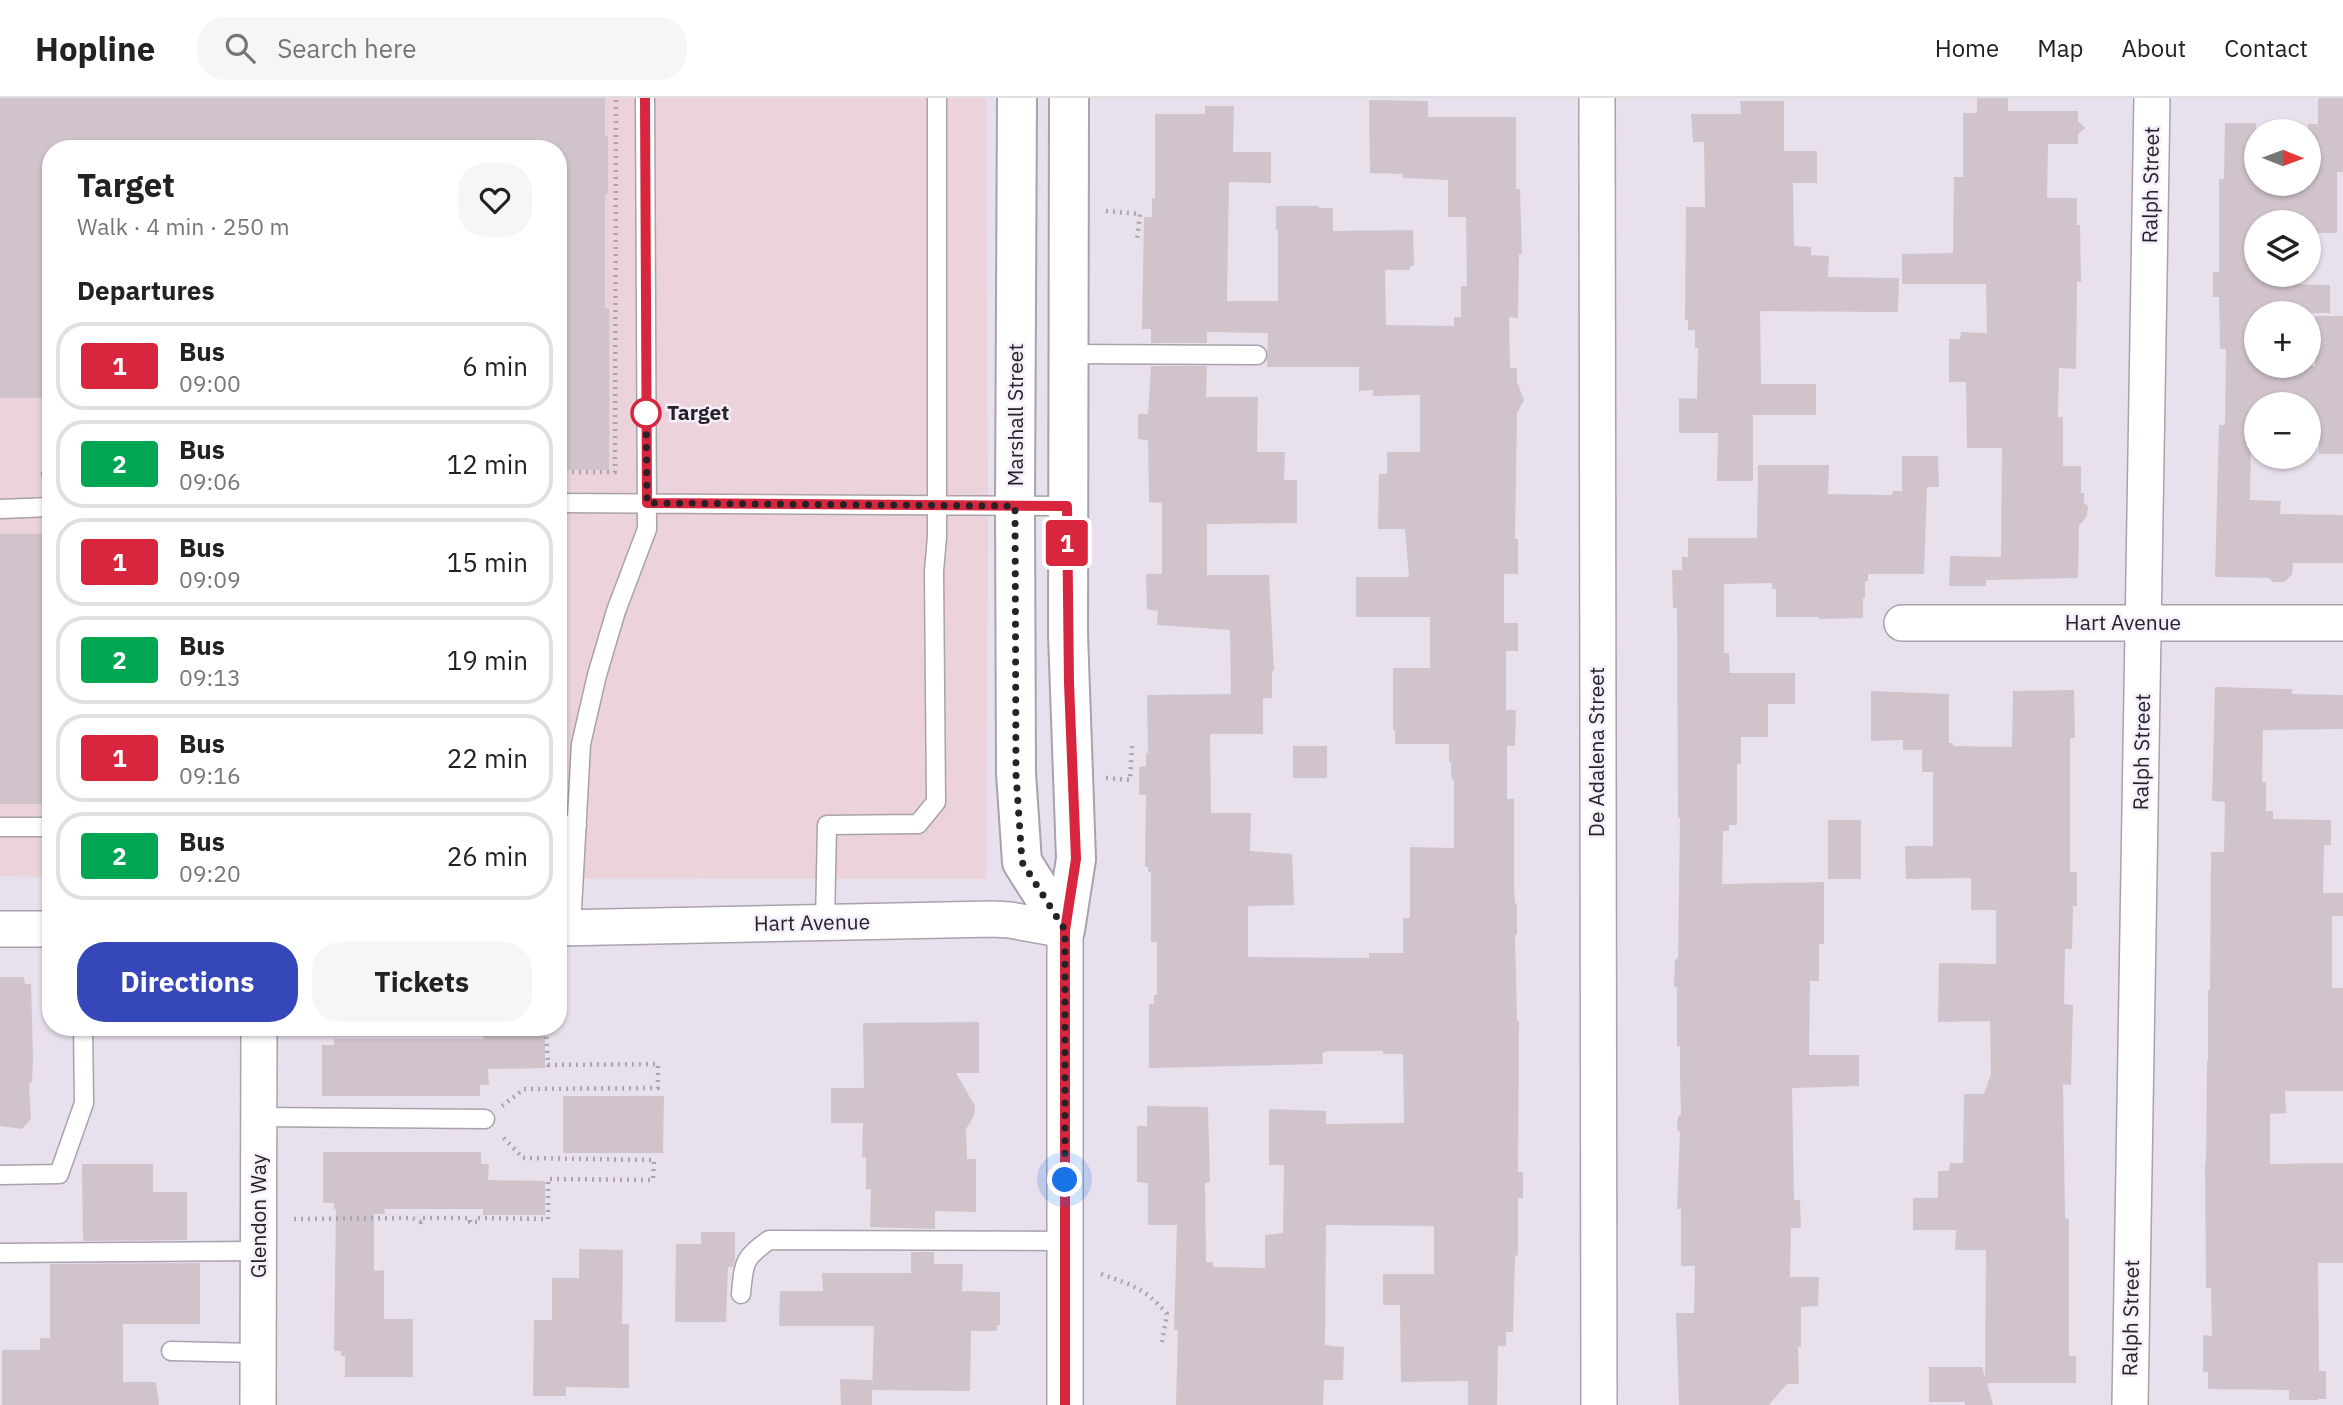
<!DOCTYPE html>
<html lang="en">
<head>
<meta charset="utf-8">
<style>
  body { margin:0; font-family:"IBM Plex Sans",sans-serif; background:#f6f6f6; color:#222; height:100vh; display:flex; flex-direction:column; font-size:26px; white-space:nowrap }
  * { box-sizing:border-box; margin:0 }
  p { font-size:23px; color:#767676 }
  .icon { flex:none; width:38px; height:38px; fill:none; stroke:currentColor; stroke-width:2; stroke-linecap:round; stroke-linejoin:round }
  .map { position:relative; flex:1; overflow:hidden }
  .details { position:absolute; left:42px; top:42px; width:525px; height:896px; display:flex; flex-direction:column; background:#fff; border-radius:28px; box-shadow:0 2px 5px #0004 }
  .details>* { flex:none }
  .badge { padding:0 14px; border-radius:5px; font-size:24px; line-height:46px }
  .needle { width:46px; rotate:91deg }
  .tools { position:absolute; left:2244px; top:21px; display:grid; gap:14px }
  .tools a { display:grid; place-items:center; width:77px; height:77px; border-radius:50%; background:#fff; box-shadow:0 2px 5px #0004; font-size:35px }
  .you { position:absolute; width:35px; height:35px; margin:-18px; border:5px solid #fff; border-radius:50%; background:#1a73e8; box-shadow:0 0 0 10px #1a73e833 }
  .map>.badge { position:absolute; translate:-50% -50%; box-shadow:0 0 0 4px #fff }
  h2 { padding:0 35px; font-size:26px; line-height:63px }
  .round { display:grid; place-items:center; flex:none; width:74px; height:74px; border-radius:28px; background:#f6f6f6 }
  .head { display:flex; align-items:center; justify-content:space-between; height:119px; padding:0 35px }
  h1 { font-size:33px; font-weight:700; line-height:52px }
  .primary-button { display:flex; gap:14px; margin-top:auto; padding:14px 35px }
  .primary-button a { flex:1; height:80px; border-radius:28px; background:#3547b9; color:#fff; font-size:28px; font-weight:700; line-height:80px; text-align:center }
  .primary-button a+a { background:#f6f6f6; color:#222 }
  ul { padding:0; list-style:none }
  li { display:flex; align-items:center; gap:21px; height:88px; margin:0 14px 10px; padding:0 21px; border:4px solid #e0e0e0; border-radius:28px }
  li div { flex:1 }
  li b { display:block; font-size:26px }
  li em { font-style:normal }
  li .badge { min-width:77px; font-weight:700; text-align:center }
  header { display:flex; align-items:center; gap:42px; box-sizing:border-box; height:98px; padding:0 35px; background:#fff; border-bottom:2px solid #e0e0e0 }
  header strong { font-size:33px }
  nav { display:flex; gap:38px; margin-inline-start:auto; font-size:24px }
  .search { width:490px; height:63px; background:#f6f6f6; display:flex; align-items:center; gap:18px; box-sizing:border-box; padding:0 24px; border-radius:28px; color:#767676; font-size:26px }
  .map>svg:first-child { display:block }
  .commercial { fill:#ecd2da }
  .building { fill:#d1c3cc }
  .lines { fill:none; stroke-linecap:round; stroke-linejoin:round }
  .lane-casing { stroke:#a9a1ac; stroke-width:21 }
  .street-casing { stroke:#a9a1ac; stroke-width:38 }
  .secondary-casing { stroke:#a9a1ac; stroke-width:42 }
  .path { stroke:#aba4af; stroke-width:4.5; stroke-dasharray:2 5; stroke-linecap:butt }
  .lane { stroke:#fff; stroke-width:18 }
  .street { stroke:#fff; stroke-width:35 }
  .secondary { stroke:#fff; stroke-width:38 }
  .line-casing { stroke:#fff; stroke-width:16 }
  .line { stroke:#d7263d; stroke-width:10 }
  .walk { stroke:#262227; stroke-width:7; stroke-dasharray:0 12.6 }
  .stop-dot { fill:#fff; stroke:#d7263d; stroke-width:3.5 }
  .labels { text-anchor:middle; stroke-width:5; stroke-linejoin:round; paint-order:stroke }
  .street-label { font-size:21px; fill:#262227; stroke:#f6eefa }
  .stop-label { font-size:21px; font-weight:bold; fill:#262227; stroke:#f6eefa; text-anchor:start }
</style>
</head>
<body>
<header>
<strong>Hopline</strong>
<div class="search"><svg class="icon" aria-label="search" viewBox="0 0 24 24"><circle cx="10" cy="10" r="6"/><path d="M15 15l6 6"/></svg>Search here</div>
<nav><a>Home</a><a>Map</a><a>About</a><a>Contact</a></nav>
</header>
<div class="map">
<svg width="2343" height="1307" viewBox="0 0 2343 1307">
  <rect width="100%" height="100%" fill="#e9e0ed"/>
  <path class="commercial" d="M0 0H986L988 436 986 781 558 780V51H51V779L0 778Z"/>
  <path class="building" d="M0 0H605V38H608V96H605V210H609V372H558V51H51V300H0Z
    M1977 0H2008V13H2078V23L2085 30 2078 36V46H2048L2047 100H2077V127H2080L2081 184H2077L2076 271 2059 270 2058 319H2063V368H2081V395H2084V405L2088 408 2087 418 2079 428 2078 480 1986 482V488H1949L1950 458 2001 459 2002 350H1967L1966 284H1949V241H1960L1961 234 1987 235 1986 186H1902V156L1953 155 1954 79H1963V15H1977Z
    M2318 0H2343V74H2337V135H2308V124H2256V177H2285L2284 186 2330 187V215H2256V268H2315V218H2343V356H2319V318H2308V306H2256V345H2251L2250 402 2281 403 2280 416 2343 417V465H2293L2292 477 2284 484H2273L2269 480 2215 479 2219 327H2225L2226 251H2220L2219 199H2213V174H2219V81H2224L2225 25H2256V86H2308V26H2318Z
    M1369 2 1428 3V19H1516V91H1520L1522 156H1519L1518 220 1509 219 1510 270H1517V284L1524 302 1517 315 1515 441H1518V476H1504V525H1518V553H1506V612H1516L1515 648H1507V701H1514V787L1515 805 1517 806V837H1515L1517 923H1519L1518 1074H1523V1100H1518V1156L1515 1159 1513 1234H1506V1248H1498L1497 1307H1468V1283L1401 1284 1400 1207H1383V1176H1434V1128L1326 1127 1325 1247 1344 1249 1343 1282H1324L1323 1307H1176L1178 1232H1174L1177 1127H1148V1085L1137 1084V1028H1147V1008L1208 1009 1210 1084 1205 1085 1206 1164H1213V1169L1265 1170V1137L1283 1135 1284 1067H1269V1011L1326 1013V1026L1404 1025 1403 956H1383V953H1329L1322 955 1323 966 1149 970V906H1154V897H1157V844H1151V774H1148V769H1145L1146 697H1139V669L1146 668V655H1148L1147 597 1231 596 1230 532 1157 527 1158 513 1147 511 1146 476H1162V405L1149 404 1148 342 1138 341V316H1148L1151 268H1207L1206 299H1258L1257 354H1285L1284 382H1297V425L1207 426V477H1269L1274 573H1272V600H1263V636H1210L1211 715H1251L1250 753 1292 756 1294 807 1248 808V859L1369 860V855H1403V820H1410V749L1454 750V682H1452L1451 676V664H1449V646H1395V632H1393V570H1430V519H1356V479H1409L1405 431H1378L1379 376H1387V354H1420V297L1373 298V292L1359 293V269H1267L1268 235 1207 234V245H1151V231H1142L1144 119H1152V100H1155V16H1205V8H1234L1233 54H1271V85L1229 84 1227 203H1278V132H1276V108H1319V110H1333V133L1413 132 1414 168H1410V172H1385L1386 227 1454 228V219H1461V188H1467L1466 119H1448V82L1403 80V76L1370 75Z
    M1740 3H1784V53H1817V85H1793L1794 148 1811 149V157L1829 158 1828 179 1899 180 1898 214 1760 213 1761 286H1816V317H1753V383H1717L1718 335H1679V300L1697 301 1698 250H1695V232H1688V222H1685L1686 109H1705L1704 44H1693L1691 16H1741Z
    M1902 358H1938L1939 389H1927L1924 476H1868V483H1865V500H1863V520L1819 521V519H1776V491H1772V485L1724 486V555H1729L1730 575H1795V606H1768V639H1741V666H1737V727H1729V733H1723L1722 786 1824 784V846H1819V883H1810L1809 957H1859V988L1792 990 1794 1102H1800L1801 1128 1800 1130H1791L1790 1179H1819L1818 1208 1801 1209V1249H1798L1799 1286H1787L1769 1307H1679L1676 1215H1694L1695 1168H1681V1111H1677L1680 1035 1677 1031 1678 1019 1681 1016 1680 978V948H1677V890L1674 888 1675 862 1678 860 1680 720H1678L1677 510H1673L1672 472H1682V459H1688V440H1757L1758 367H1829L1828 396 1892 397 1893 393H1902Z
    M0 436H51V706H0Z
    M2215 589 2292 591V596L2343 597V631L2263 632 2262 684H2266V713H2273V721L2331 722V747H2324L2323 795H2343V818H2332V890H2343V993H2285L2286 1015 2270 1016V1066L2343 1065V1165H2318L2319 1273H2326V1301H2318V1302H2289V1292L2208 1291V1274H2203V1237L2212 1238 2211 1190H2206L2205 1064H2206L2207 963H2208V892H2210L2211 754H2224L2225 704 2212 703Z
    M2074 592 2075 640H2070V774H2077V808H2073L2072 851H2065L2064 906 2073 907 2071 987 2063 986 2065 1120 2069 1121V1258H2076V1285H1987L1993 1307H1965V1304H1929V1269H1982L1985 1280 1986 1152H1955L1956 1132H1913V1100H1938V1073H1949L1950 1065H1963L1964 996H1984L1991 976 1990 923 1938 924 1939 865 1996 866V812H1971V780L1906 781 1905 748H1933V674H1922V652H1903V642L1871 643V593L1949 596V645H1953V648L2012 649 2013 593Z
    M1293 648H1327V680H1293Z
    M1828 722H1861V781H1828Z
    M0 879H24L25 886H31L33 961 32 983 29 986 31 1021 22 1031 0 1028Z
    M979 924V975H956L975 1008 974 1018 966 1031 967 1061H976V1114L935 1113V1131L870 1129 871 1091H866V1059H862L863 1025H831V990H864L863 925Z
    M483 936H545V970L488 971 489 987H480V998H322V947H334V941H483Z
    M563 998H664L663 1055H563Z
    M323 1054H481V1066H489L488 1082 545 1083V1117H483V1111H384L385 1116H374V1173L384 1172V1221H413V1279H345V1258H341V1253H334L336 1111H334V1105H323Z
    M82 1066H153V1094H187V1142L83 1143Z
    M701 1134H735V1163L733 1169H728L726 1224H675L676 1146H701Z
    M579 1151 623 1152 622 1226H629V1290L566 1289V1298H533L534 1222H552V1180H579Z
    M911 1154H934V1166H963L962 1193 1000 1194V1227H997V1233H971L970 1293 872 1292 874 1228H779L780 1193H823L822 1175H911Z
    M200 1165V1226H123V1284H156L159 1307H2V1252H40V1240H50V1166Z
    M840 1281 872 1282V1307H841Z"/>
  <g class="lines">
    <defs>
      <path id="lane" d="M1068 256 1257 257
        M558 405 1067 408
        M0 411 51 409
        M558 727H577
        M0 729H51
        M825 824 827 727 918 726 936 704 934 473 937 439V0
        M571 830 581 646 597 577 616 513 647 431 645 0
        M259 1019 485 1021
        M0 1077 59 1076 84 1005 83 929
        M0 1155 258 1153
        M741 1196C744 1164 743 1161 769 1142L1065 1143
        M171 1253 258 1255"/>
      <path id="street" d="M1597 0 1599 1307
        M1902 525H2343
        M558 830 993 821 1010 822 1065 832V1307
        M0 831H51
        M258 1307 259 929
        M2130 1307 2152 0"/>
      <path id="secondary" d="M1017 0 1015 408 1016 675 1022 764 1065 832
        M1065 832 1076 761 1068 536 1069 0"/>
    </defs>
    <use href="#lane" class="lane-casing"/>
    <use href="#street" class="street-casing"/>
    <use href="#secondary" class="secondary-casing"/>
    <path class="path" d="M1106 113 1140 116 1137 142
      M558 374H615L616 0
      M41 376H51
      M1106 680 1130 682 1132 648
      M305 929 347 930 348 934H358V929H412L413 935H422L421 929
      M431 929 468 930V934H479V929L546 930 548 967 658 966V990L524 991 502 1008
      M294 1121 412 1120 421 1124 422 1120H470V1124H478V1120L548 1121V1081L653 1082 654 1062 523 1060 501 1037
      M1101 1176C1132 1187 1145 1190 1167 1216L1162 1244"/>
    <use href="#lane" class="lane"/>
    <use href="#street" class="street"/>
    <use href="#secondary" class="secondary"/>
  </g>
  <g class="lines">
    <defs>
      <path id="line" d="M645 0 647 405 1067 408 1069 585 1076 761 1065 832V1307"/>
    </defs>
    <use href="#line" class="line-casing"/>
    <use href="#line" class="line"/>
    <path class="walk" d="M646 315V307L647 405 1015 408 1016 676 1021 749 1022 764 1065 832V1082"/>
  </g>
  <circle class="stop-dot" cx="646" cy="315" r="14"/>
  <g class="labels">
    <g class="street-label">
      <text transform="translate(2151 87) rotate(-89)" y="7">Ralph Street</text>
      <text transform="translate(1016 317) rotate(-90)" y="7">Marshall Street</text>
      <text x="2123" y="532">Hart Avenue</text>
      <text transform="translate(1597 654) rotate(-90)" y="7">De Adalena Street</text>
      <text transform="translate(2142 654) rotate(-89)" y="7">Ralph Street</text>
      <text transform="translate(812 825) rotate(-1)" y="7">Hart Avenue</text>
      <text transform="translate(259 1118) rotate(-90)" y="7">Glendon Way</text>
      <text transform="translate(2131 1220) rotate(-89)" y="7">Ralph Street</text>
    </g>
    <g class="stop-label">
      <text x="667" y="322">Target</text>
    </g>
  </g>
</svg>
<div class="tools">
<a><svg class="needle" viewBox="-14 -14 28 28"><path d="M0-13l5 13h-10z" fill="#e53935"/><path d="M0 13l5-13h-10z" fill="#767676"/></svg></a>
<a><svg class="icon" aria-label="layers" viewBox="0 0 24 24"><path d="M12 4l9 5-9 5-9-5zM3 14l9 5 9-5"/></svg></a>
<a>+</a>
<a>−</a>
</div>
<div class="you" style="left:1065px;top:1082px"></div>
<b class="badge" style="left:1067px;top:445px;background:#d7263d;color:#fff">1</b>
<section class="details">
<div class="head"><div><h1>Target</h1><p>Walk · 4 min · 250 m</p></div><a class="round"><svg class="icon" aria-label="heart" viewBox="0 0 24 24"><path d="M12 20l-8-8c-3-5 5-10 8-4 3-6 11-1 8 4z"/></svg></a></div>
<h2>Departures</h2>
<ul>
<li><span class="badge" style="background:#d7263d;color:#fff">1</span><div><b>Bus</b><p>09:00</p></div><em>6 min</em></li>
<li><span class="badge" style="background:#00a651;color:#fff">2</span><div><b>Bus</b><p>09:06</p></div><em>12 min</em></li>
<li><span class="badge" style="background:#d7263d;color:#fff">1</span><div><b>Bus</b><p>09:09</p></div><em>15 min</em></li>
<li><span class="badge" style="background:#00a651;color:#fff">2</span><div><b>Bus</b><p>09:13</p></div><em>19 min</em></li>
<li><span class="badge" style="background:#d7263d;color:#fff">1</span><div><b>Bus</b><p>09:16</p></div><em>22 min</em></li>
<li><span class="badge" style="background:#00a651;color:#fff">2</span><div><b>Bus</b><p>09:20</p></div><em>26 min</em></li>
</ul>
<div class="primary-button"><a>Directions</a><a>Tickets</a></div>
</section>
</div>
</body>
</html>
